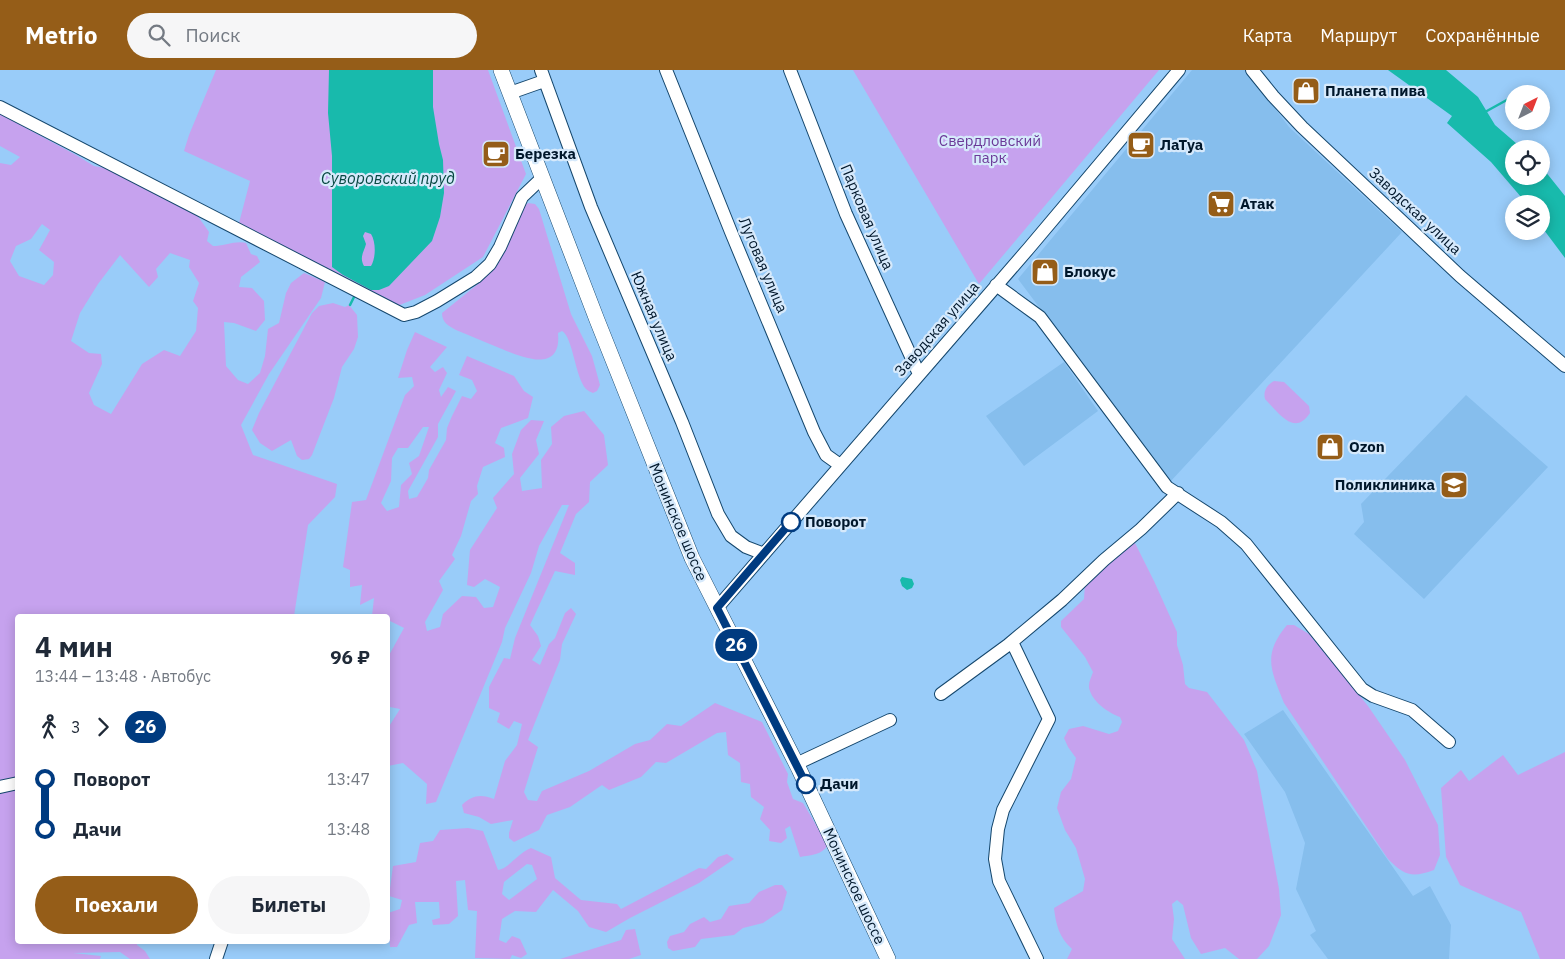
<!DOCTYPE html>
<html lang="ru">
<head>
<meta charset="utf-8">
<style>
  body { margin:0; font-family:"IBM Plex Sans",sans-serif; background:#f6f6f7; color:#1f2937; height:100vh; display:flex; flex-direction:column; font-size:19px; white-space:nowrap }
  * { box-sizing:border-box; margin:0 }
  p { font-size:16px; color:#747a83 }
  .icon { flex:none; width:28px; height:28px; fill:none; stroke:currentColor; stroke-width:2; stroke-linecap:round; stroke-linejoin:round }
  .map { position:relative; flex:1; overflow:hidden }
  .details { position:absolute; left:15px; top:544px; width:375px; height:330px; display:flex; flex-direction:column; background:#fff; border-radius:5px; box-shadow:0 2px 12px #0003 }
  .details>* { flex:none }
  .badge { padding:0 10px; border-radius:16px; font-size:18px; line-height:32px }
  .needle { width:32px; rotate:42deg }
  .controls { position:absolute; left:1505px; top:15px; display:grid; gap:10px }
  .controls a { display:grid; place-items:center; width:45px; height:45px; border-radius:50%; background:#fff; box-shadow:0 2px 12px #0003; font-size:25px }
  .map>.badge { position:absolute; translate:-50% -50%; box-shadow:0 0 0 2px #fff }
  .legs { display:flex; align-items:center; gap:8px; height:55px; padding:0 20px; font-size:16px }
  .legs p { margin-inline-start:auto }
  .overview { display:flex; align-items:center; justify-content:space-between; height:85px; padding:0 20px }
  h1 { font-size:28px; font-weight:800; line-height:38px }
  .action { display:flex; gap:10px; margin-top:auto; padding:10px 20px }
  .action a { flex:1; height:58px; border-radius:30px; background:#955d18; color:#fff; font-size:20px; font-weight:800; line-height:58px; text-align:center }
  .action a+a { background:#f6f6f7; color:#1f2937 }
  ul { padding:0 20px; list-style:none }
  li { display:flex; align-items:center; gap:18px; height:50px; font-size:19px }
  li i { display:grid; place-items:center; width:8px; height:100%; margin:0 6px; background:currentColor }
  li i::after { content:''; width:12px; height:12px; margin:-6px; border:4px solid; border-radius:50%; background:#fff }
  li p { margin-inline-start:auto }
  li:first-child i { background:linear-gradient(#0000 50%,currentColor 0) }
  li:last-child i { background:linear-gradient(currentColor 50%,#0000 0) }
  header { display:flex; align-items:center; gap:30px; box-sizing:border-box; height:70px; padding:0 25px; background:#955d18; color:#fff }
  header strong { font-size:24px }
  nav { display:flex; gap:28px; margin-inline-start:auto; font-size:18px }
  .search { width:350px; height:45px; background:#f6f6f7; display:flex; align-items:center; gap:12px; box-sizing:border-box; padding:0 18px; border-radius:28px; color:#747a83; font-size:19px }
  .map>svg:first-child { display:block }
  .built { fill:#86beed }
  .green { fill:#c6a2ee; fill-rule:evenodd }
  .water { fill:#18baac; fill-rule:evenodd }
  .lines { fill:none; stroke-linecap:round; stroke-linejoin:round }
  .stream { stroke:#18baac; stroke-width:2.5 }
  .minor-casing { stroke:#15476d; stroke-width:14 }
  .major-casing { stroke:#15476d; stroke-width:16 }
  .minor { stroke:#fff; stroke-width:12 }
  .major { stroke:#fff; stroke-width:15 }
  .line-1-casing { stroke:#fff; stroke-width:11 }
  .line-1 { stroke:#003b80; stroke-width:8 }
  .stop-1-dot { fill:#fff; stroke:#003b80; stroke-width:2.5 }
  .labels { text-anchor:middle; stroke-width:4.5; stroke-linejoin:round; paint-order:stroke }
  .poi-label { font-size:15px; font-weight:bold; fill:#00172b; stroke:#d6e9fb; text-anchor:start }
  .park-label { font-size:15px; fill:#6b3998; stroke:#d6e9fb }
  .street-label { font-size:15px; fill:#00172b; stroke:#d6e9fb }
  .stop-label { font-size:15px; font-weight:bold; fill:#00172b; stroke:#d6e9fb; text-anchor:start }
  .water-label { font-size:16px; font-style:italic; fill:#074842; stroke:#d6e9fb }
</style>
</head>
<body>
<header>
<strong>Metrio</strong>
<div class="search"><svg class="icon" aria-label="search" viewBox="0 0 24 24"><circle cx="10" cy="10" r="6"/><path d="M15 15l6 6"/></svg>Поиск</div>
<nav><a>Карта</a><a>Маршрут</a><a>Сохранённые</a></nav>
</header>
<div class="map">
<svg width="1565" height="889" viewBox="0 0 1565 889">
  <rect width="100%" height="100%" fill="#99ccf9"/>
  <path class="built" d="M1192 0H1246L1289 57 1402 162 1170 412 1018 209Z
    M1064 292 1098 341 1024 396 986 346Z
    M1466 325 1548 397 1424 529 1354 464 1364 452 1361 434Z
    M1283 640 1413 826 1430 816 1451 855 1449 889H1328L1310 865 1316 861 1296 819 1305 773 1285 722 1244 664Z"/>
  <path class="green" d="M216 0H488L526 104 483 187 425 225 397 236 239 153 250 111 184 81 189 65Z
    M853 0H1159L979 214Z
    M0 44 76 85 94 96 110 99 197 145 209 162 207 171 213 176C223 176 237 170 246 173L251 184 257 186 260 192 241 207 239 217 252 218 264 231 265 250 256 261 234 253 224 252 226 296 238 310 248 314 260 303 265 286 268 259 279 253 286 223 291 213 304 203 325 212 321 228 269 304 241 355 253 385 337 414 335 427 308 455 294 546H18V871H137V875L145 881 150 889H130L120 882 73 883 101 886 100 889H0V93L11 95 20 87 0 76ZM42 154 50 160 39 180 54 192 53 205 44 215 19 206 10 191 16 176 31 169ZM170 183 190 190 189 197 199 213 193 231 198 238 196 261 180 286 164 280 142 294 111 344 94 335 89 323 102 294 101 284 89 283 71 271 80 243 98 214 120 185 149 217 158 207 156 199Z
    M528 133 535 134 539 139 571 244 592 286 600 315 597 321 593 323C591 322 588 321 586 319 575 307 573 267 562 261L558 263C562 306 519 286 497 277 483 271 470 266 456 260 449 256 442 253 442 243L478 214 498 194 522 138Z
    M333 233 345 237 349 235 357 245 358 267 354 279 342 297 334 328 312 385 309 389 302 390 297 386 291 370 272 381 260 373 252 360 259 343 312 243 319 236Z
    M415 262 447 277 430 297 435 302 443 297 447 303 439 320 441 327 448 317 456 321 438 354V367L408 421 409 429 417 427 428 408 429 400 446 370 447 358 452 346 462 326 471 329 477 321 472 310 459 305 467 286 514 306 524 321 533 327 528 348 501 358 495 373 504 378 505 387 483 397 477 416 478 424 471 431 461 466 452 485 455 489 439 511 443 520 425 552 427 561 440 557 443 544 462 526 476 527 484 538 493 537 500 517 485 509 474 517 467 515 470 480 497 438 493 428 514 404 512 384 521 360 531 350 544 351 536 370 539 384 520 408 522 421 542 418 541 390 552 374 551 357 564 346 584 341 604 365 608 395 590 412 589 432 576 444 560 483 575 493V505L555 501 530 555 538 566 541 576 532 590 540 595 549 574 555 568 565 543 571 538 576 544 562 574 560 590 528 670 538 677 524 722 528 730 537 731 542 721 589 701 635 674 650 670 667 654 681 656 715 633 762 652 788 704 787 712 793 729 803 733 828 775C822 785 811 785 800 787L790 756 785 759 787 768 781 773 769 771 770 760 760 749 764 737 751 727 750 714 741 712 740 693 728 685 726 662 717 663 666 693 656 692 641 707 609 720 602 715 570 737 547 745 539 760 514 772 509 768V763L513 750 491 754 479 747 464 743 462 735C472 725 481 724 494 729L505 691 517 675 522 654 514 651 509 659 497 652 500 643 489 638V617L504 588 510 589 515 568 569 435H562L539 476 531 503 505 558 502 572 436 732 426 734 427 714 403 693 388 696V658L400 639 390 637 388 641V587L404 558 390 551 388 555V546H372L374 528 360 535 362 515 350 517V500L343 497 352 432 366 430 405 325 414 316 412 307 398 308 407 280ZM423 357H429L419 386 409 393 412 404 401 415 399 437 387 441 381 433 391 411 392 388 398 378H408Z
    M1274 311 1284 312 1309 336 1310 343C1294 367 1279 343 1265 329 1263 321 1267 315 1274 311Z
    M1135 473 1154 511 1177 562V575L1183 595 1185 614 1189 618 1207 622 1244 670 1257 701 1279 819 1281 845 1269 876 1257 889H1239L1225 878 1201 884 1191 868 1183 835 1177 830 1172 834 1174 849 1172 869 1185 889H1067L1072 879C1059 867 1056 855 1054 838L1083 821 1085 809 1076 778 1065 760 1057 738 1061 722 1071 709 1076 688 1068 677 1064 668 1069 659 1083 656 1109 664 1118 661 1122 652 1120 647C1109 643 1094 633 1090 621 1087 615 1091 608 1093 602L1085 587 1061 557V551L1084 529 1085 514 1122 477Z
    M1287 555H1294L1309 564 1368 636 1405 690 1438 755 1440 785 1434 800C1412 808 1405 806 1388 789L1284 633C1271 600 1262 585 1287 555Z
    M1565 682V889H1540L1521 842 1460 815 1446 787 1441 718 1461 700 1469 711 1503 685 1518 705Z
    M468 758 483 761 498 800C508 799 518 783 531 778L551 787 555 808 581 830 617 834 621 839 699 798 706 799 718 787 727 784 734 789 699 813 630 848 606 862 589 857 578 841 553 820 536 842 515 841 502 849 499 870 506 873 512 866 520 869 527 884 521 888 512 885 510 889 475 888 477 841 468 840 465 810 456 811 458 846 449 854 433 855 432 850 440 848 439 832H415L417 853 409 855 397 877H390L388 843 400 839 402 830 389 826 393 796 416 792 420 773 433 771 440 760ZM527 794 532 795 537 809 509 830 502 824 504 812Z
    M775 815H782L787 822 782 840 763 853 743 858 734 865 701 869 695 877 673 881 668 878 667 872 670 866 684 862 690 854 704 847 710 852 721 849 729 836 749 833 759 822Z
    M635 859 641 885 629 889H560L621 870 626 860Z"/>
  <path class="water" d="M329 0H433V37L439 74 443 90 444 123 440 147 432 171 389 216 379 220H371L343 205 332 197V86L328 43ZM365 162 371 164C376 172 376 188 371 196H364C359 187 364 182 366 174L363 166Z
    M1388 0H1446L1478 27 1495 55 1517 74 1523 75V79H1514V106H1541V96L1565 126V188L1541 156V134H1527L1491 92 1447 53 1452 46Z
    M902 507 912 509 914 514 912 518 907 520 902 516 900 510Z"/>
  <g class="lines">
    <path class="stream" d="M1485 42 1514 26
      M350 235 355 225"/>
    <defs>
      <path id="minor" d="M541 0 591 137 682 352 718 444 731 466 746 477 764 484
        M666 0 731 162 814 362 826 385 840 395
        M790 0 846 144 919 304
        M1252 0 1273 26 1302 57 1460 206 1565 296
        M510 23 544 11
        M0 37 404 245 416 242 437 231 476 207 490 194 500 177 522 127 542 108
        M996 215 1040 247 1167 417 1221 452 1246 474 1362 619 1373 626 1412 640 1449 672
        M717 538 1029 178 1179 0
        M1012 572 1049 649 1003 740 998 759 995 789 999 811 1037 889
        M941 624 1008 575 1062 530 1104 490 1141 459 1178 423
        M796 694 890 650
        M0 717 18 713
        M216 889 222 871"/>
      <path id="major" d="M501 0 597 250 692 488 799 699 888 889"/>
    </defs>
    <use href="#minor" class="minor-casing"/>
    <use href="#major" class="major-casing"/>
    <use href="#minor" class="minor"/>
    <use href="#major" class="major"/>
  </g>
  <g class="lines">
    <defs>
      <path id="line-1" d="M791 452 717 538 806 714"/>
    </defs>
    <use href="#line-1" class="line-1-casing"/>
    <use href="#line-1" class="line-1"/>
  </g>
  <defs>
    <symbol id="shop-square" viewBox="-11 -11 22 22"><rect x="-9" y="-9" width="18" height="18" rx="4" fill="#955d18" stroke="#d6e9fb"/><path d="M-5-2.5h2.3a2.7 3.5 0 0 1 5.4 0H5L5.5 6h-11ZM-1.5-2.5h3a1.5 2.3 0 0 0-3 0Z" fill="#fff"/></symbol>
    <symbol id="cafe-square" viewBox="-11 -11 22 22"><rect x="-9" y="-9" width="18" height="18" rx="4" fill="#955d18" stroke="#d6e9fb"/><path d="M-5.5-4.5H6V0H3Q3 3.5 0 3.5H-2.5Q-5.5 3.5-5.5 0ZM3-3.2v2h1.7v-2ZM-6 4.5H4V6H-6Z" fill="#fff"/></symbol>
    <symbol id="supermarket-square" viewBox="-11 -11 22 22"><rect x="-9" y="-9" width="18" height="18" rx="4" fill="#955d18" stroke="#d6e9fb"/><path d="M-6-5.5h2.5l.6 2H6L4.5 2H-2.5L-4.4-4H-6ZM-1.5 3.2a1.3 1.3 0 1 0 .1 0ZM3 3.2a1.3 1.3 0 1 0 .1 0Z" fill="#fff"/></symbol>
    <symbol id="school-square" viewBox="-11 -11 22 22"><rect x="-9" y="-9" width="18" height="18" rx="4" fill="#955d18" stroke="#d6e9fb"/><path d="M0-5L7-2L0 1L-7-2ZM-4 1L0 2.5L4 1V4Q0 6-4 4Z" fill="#fff"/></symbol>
  </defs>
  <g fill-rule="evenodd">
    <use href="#shop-square" x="1290" y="5" width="32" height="32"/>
    <use href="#cafe-square" x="1125" y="59" width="32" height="32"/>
    <use href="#cafe-square" x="480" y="68" width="32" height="32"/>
    <use href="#supermarket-square" x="1205" y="118" width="32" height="32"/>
    <use href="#shop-square" x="1029" y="186" width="32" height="32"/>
    <use href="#shop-square" x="1314" y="361" width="32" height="32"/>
    <use href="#school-square" x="1438" y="399" width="32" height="32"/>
  </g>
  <g class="stop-1-dot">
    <circle cx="791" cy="452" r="9"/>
    <circle cx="806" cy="714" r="9"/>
  </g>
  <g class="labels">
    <g class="poi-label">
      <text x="1325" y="26">Планета пива</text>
      <text x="1160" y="80">ЛаТуа</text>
      <text x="515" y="89">Березка</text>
      <text x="1240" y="139">Атак</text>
      <text x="1064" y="207">Блокус</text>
      <text x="1349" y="382">Ozon</text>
      <text x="1435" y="420" text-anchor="end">Поликлиника</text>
    </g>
    <g class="park-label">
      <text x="990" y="76">Свердловский<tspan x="990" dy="17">парк</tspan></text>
    </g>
    <g class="street-label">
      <text transform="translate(1415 141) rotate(43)" y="5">Заводская улица</text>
      <text transform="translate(867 147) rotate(67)" y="5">Парковая улица</text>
      <text transform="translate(763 195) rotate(67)" y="5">Луговая улица</text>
      <text transform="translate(654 246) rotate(67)" y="5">Южная улица</text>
      <text transform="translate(937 259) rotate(-49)" y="5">Заводская улица</text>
      <text transform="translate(678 452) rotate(67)" y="5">Монинское шоссе</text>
      <text transform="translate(854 816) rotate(65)" y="5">Монинское шоссе</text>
    </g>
    <g class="stop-label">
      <text x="805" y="457">Поворот</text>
      <text x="820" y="719">Дачи</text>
    </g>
    <g class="water-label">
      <text x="388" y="114">Суворовский пруд</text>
    </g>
  </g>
</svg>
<div class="controls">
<a><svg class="needle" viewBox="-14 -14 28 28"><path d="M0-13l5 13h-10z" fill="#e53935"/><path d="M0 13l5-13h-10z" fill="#747a83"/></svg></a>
<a><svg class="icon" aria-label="locate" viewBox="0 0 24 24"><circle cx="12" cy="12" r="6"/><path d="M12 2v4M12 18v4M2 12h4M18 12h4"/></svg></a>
<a><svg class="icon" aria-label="layers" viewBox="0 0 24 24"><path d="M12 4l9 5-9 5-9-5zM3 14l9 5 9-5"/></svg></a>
</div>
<b class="badge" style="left:736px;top:575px;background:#003b80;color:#fff">26</b>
<section class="details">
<div class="overview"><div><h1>4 мин</h1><p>13:44 – 13:48 · Автобус</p></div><b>96 ₽</b></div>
<div class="legs"><svg class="icon" aria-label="walk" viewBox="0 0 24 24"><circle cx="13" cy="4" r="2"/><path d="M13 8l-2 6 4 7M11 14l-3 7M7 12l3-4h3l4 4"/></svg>3<svg class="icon" aria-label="forward" viewBox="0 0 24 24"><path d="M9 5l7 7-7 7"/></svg><b class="badge" style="background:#003b80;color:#fff">26</b></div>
<ul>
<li><i style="color:#003b80"></i><b>Поворот</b><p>13:47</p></li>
<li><i style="color:#003b80"></i><b>Дачи</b><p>13:48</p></li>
</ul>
<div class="action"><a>Поехали</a><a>Билеты</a></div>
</section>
</div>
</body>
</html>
